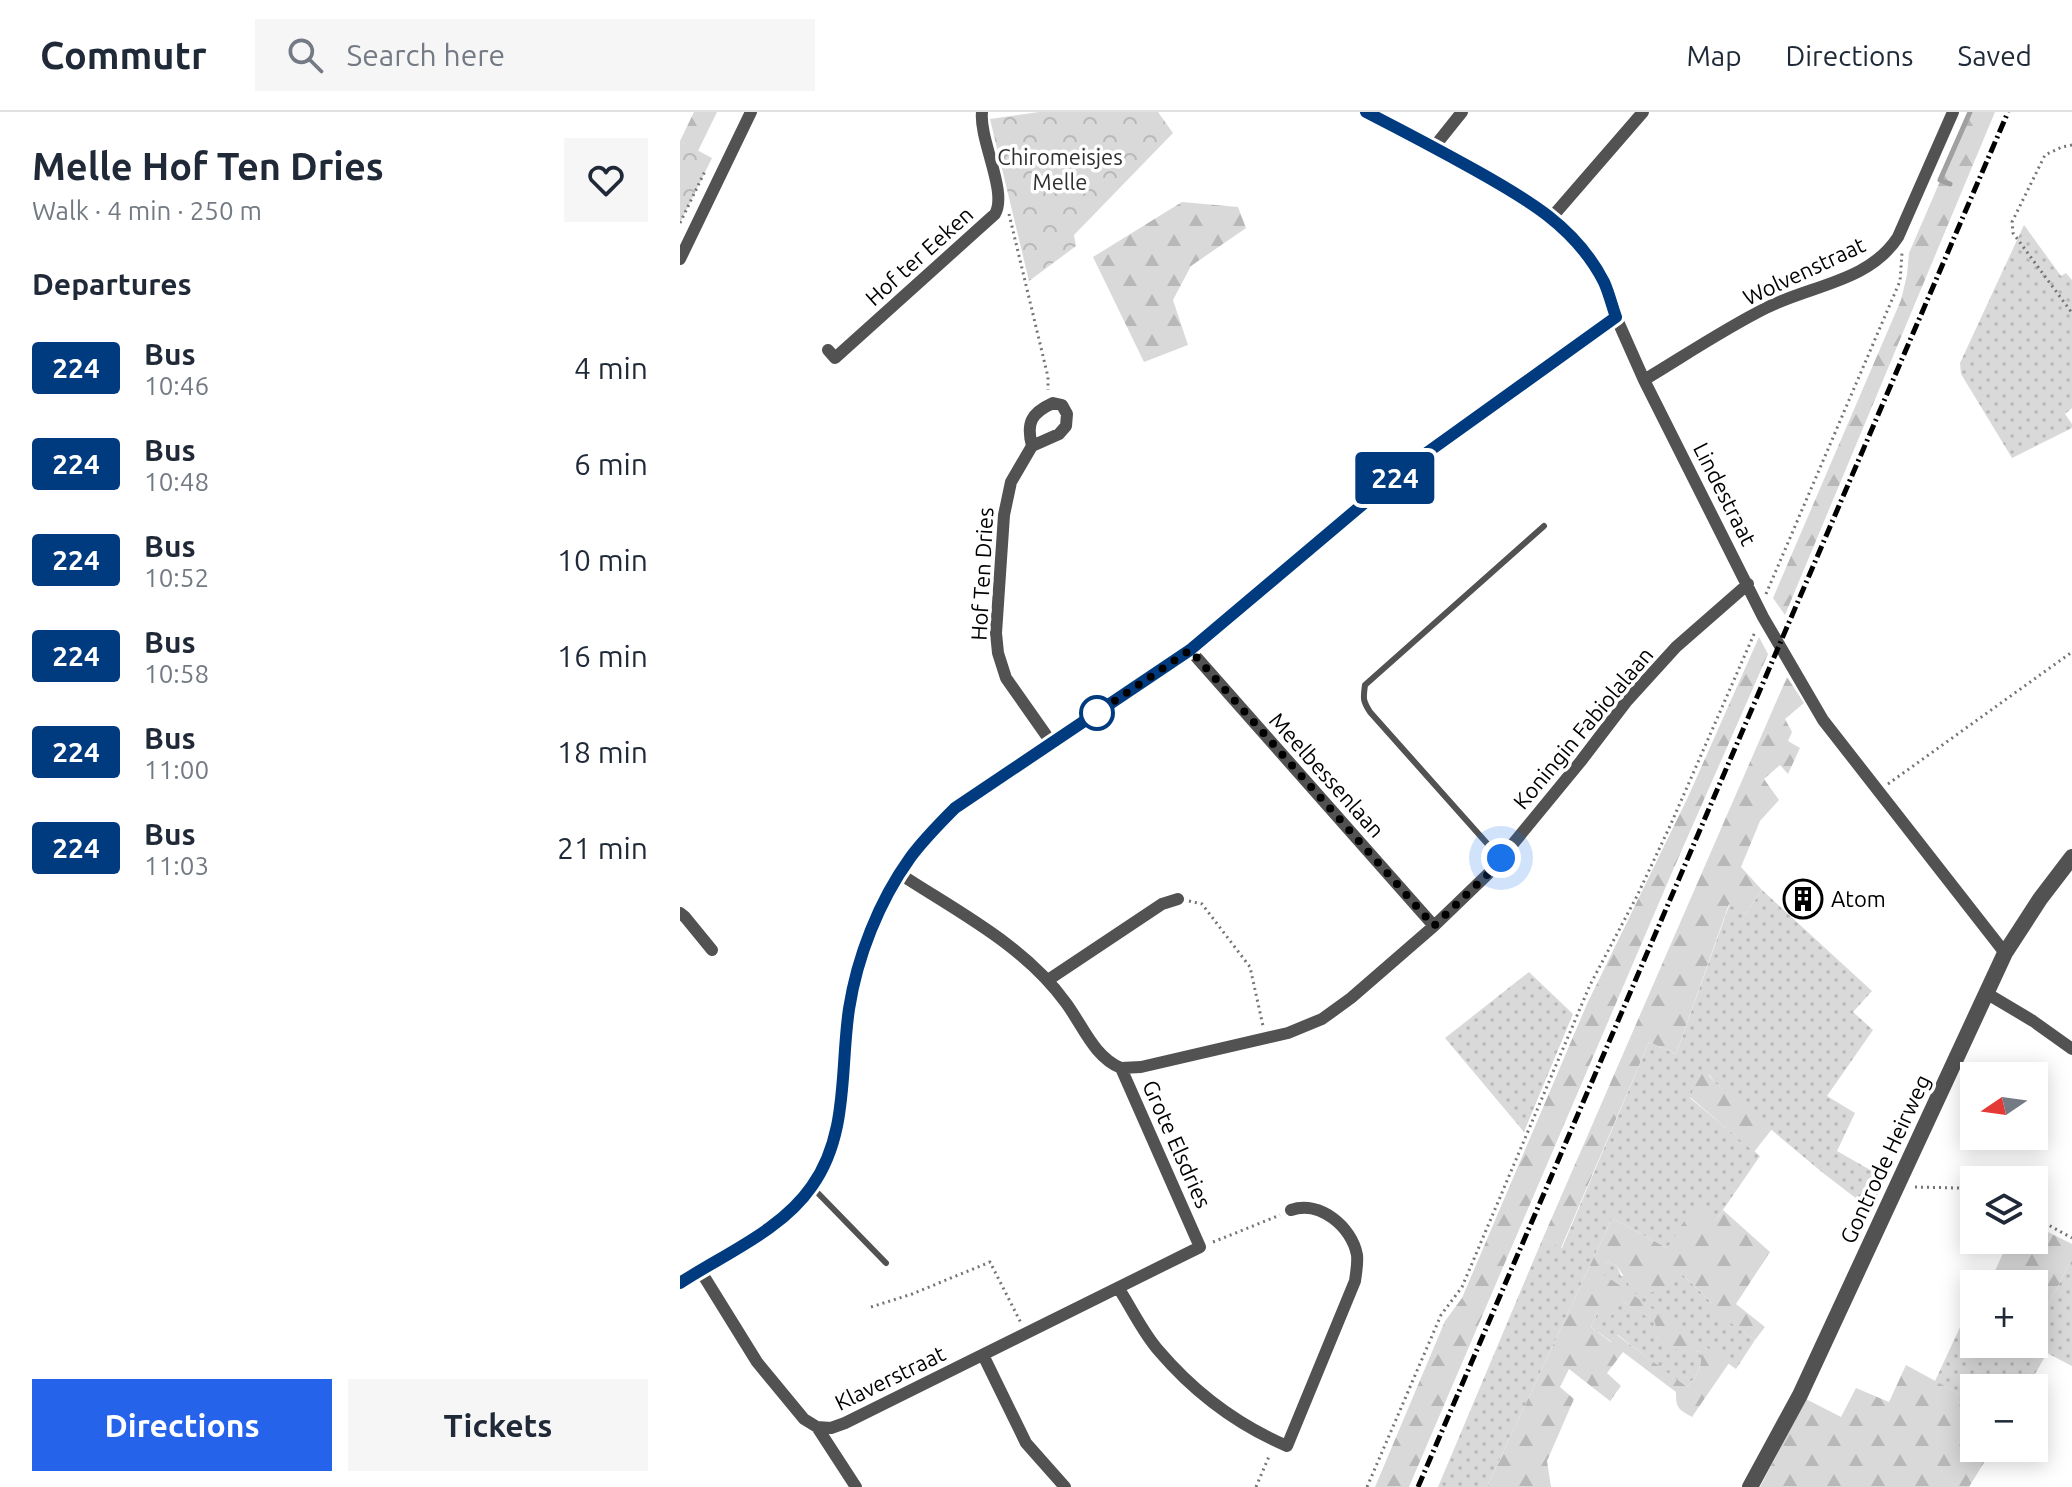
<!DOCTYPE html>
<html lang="en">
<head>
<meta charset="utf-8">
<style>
  body { margin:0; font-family:Ubuntu,sans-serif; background:#f6f6f7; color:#1f2937; height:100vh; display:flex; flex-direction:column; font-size:30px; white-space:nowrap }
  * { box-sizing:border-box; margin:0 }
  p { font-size:26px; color:#747a83 }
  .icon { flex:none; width:44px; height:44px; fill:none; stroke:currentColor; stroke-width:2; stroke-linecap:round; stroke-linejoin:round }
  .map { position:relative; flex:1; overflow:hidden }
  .side { display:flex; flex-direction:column; background:#fff; width:680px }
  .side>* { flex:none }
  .badge { padding:0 16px; border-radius:6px; font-size:28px; line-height:52px }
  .needle { width:52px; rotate:257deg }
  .buttons { position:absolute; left:1280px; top:950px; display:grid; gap:16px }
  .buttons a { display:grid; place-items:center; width:88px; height:88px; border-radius:0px; background:#fff; box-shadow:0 4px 20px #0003; font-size:40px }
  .you { position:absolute; width:40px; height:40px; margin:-20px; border:6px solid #fff; border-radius:50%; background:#1a73e8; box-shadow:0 0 0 12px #1a73e833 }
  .map>.badge { position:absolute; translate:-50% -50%; box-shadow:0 0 0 4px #fff }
  h2 { padding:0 32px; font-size:30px; line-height:72px }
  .round { display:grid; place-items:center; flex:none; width:84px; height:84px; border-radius:0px; background:#f6f6f7 }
  .headline { display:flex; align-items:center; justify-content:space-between; height:136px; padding:0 32px }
  h1 { font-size:38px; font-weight:600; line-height:60px }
  .cta { display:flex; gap:16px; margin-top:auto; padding:16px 32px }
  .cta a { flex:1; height:92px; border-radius:0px; background:#2563eb; color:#fff; font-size:32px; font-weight:600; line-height:92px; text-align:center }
  .cta a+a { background:#f6f6f7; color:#1f2937 }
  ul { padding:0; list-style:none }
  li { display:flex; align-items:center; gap:24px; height:96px; padding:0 32px }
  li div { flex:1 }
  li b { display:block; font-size:30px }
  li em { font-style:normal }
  li .badge { min-width:88px; font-weight:700; text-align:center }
  header { display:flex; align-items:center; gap:48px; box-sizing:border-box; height:112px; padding:0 40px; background:#fff; border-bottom:2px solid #e0e1e3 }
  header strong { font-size:38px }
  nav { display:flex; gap:44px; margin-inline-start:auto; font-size:28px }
  .search { width:560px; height:72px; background:#f6f6f7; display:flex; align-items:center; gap:20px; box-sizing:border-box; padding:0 28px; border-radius:0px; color:#747a83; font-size:30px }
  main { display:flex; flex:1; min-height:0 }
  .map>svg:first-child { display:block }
  .grass { fill:url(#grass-dots) }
  .forest { fill:url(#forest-firs); fill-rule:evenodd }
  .park { fill:url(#park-crowns) }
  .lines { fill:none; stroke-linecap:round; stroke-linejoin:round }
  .stream { stroke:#a0a0a0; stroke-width:5 }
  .path { stroke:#747474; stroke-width:3; stroke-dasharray:2 4; stroke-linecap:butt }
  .service { stroke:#525252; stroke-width:6 }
  .minor { stroke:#525252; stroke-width:12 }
  .tertiary { stroke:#525252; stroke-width:16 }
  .rail { stroke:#000; stroke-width:5; stroke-dasharray:12 4 2 4; stroke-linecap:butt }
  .line-casing { stroke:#fff; stroke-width:18 }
  .line { stroke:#003b80; stroke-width:12 }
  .walk { stroke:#000; stroke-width:8; stroke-dasharray:0 14.4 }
  .stop-dot { fill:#fff; stroke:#003b80; stroke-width:4 }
  .labels { text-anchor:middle; stroke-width:7; stroke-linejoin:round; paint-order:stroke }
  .park-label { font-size:22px; fill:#303030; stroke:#fff }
  .street-label { font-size:22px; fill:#000; stroke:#fff }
  .poi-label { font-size:22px; fill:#000; stroke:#fff; text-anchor:start }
</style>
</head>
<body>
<header>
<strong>Commutr</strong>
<div class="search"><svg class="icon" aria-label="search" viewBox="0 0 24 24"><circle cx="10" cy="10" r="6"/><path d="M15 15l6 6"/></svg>Search here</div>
<nav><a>Map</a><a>Directions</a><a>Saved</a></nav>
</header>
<main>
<section class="side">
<div class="headline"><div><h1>Melle Hof Ten Dries</h1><p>Walk · 4 min · 250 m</p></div><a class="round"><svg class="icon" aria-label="heart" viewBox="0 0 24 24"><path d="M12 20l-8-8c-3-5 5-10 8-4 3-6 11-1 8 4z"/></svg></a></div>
<h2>Departures</h2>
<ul>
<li><span class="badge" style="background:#003b80;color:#fff">224</span><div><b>Bus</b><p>10:46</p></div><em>4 min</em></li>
<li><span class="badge" style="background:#003b80;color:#fff">224</span><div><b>Bus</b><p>10:48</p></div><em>6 min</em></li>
<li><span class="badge" style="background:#003b80;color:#fff">224</span><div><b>Bus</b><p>10:52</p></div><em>10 min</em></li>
<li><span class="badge" style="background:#003b80;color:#fff">224</span><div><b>Bus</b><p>10:58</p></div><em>16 min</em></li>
<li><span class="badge" style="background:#003b80;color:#fff">224</span><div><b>Bus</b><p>11:00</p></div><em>18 min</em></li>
<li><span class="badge" style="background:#003b80;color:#fff">224</span><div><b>Bus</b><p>11:03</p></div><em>21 min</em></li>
</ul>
<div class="cta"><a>Directions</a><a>Tickets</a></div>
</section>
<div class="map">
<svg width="1392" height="1375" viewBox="0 0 1392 1375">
  <defs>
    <pattern id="grass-dots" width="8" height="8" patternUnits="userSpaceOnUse" patternTransform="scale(2)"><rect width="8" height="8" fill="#d9d9d9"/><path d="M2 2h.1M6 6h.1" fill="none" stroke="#b8b8b8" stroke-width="1.8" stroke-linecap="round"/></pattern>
    <pattern id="forest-firs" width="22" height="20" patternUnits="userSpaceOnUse" patternTransform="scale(2)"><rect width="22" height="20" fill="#d9d9d9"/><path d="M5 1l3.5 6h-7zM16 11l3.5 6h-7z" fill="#b8b8b8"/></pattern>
    <pattern id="park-crowns" width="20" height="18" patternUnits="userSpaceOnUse" patternTransform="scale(2)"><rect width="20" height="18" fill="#d9d9d9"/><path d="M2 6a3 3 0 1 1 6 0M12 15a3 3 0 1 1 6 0" fill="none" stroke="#b8b8b8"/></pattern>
  </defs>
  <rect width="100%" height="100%" fill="#fff"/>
  <path class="grass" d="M1344 113 1381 164 1386 161 1392 168V296L1385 302 1392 312V316L1332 346 1281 262 1280 251Z
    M1082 778 1192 879 1173 900 1193 918 1147 984 1175 1001 1157 1039 1206 1067 1190 1097 1143 1061 1034 970 1029 962 1010 986 1080 1044 1036 1108 987 1136 932 1106 807 1375H758L863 1126 882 1136 969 930 996 942 1050 791 1065 803Z
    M849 860 893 902 844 1020 765 926Z
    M927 1149 937 1154 941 1164 1001 1161 1031 1190 1029 1195 1075 1228 1056 1257 921 1161Z
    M1389 1152 1392 1153V1254L1367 1241 1347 1276H1294V1290L1255 1269 1294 1185V1232H1354V1199L1363 1203Z
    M942 1189 976 1210 978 1228 1008 1238 1021 1240C1022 1257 1017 1263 1006 1276L938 1223 932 1230 911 1215 918 1200Z"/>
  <path class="forest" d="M14 0H37L18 39 0 29Z
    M1290 0H1315L1105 503 1093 486 1221 188 1227 163 1229 141Z
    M502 90 558 95 566 116 511 154 493 188 508 233 464 250 413 145Z
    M1079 525 1088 542 990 765 729 1375H695L765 1209 782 1186 907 892 1008 685Z
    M1107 565 1124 591 1105 607 1112 620 1108 629 1120 636 1108 662 1100 653 1084 667 1099 688 1080 709 1061 755 1082 778 1065 803 1049 792 996 942 969 930 881 1136 863 1126Z
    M1020 962H1028L1034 970 1092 1017 1074 1040 1010 985Z
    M1014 1094 1036 1108 1043 1098 1090 1140 1056 1192 1085 1215 1075 1228 1028 1195 1031 1190 1001 1161C982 1176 980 1183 954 1181L937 1154 927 1149 922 1161 1049 1251 1012 1305C998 1297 996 1296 996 1280L943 1240 927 1261 941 1274 930 1289 889 1257 880 1275 894 1287 867 1349 871 1375H807L932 1106 987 1136ZM942 1189 975 1210 978 1228 983 1236 1021 1240C1022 1257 1017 1263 1007 1275L937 1223 931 1230 911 1215 918 1200 929 1207Z
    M1354 1113 1392 1132V1153L1389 1152 1363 1203 1354 1199V1172H1309L1329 1128H1354Z
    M1226 1253 1294 1290V1336H1313L1289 1375H1080L1126 1287 1161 1305 1176 1276 1209 1290Z"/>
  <path class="park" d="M359 0H478L493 21 394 123 396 134 349 169 310 7Z
    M0 29 32 46 0 111Z"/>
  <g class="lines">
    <path class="stream" d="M1270 72 1260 68 1290 0"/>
    <path class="path" d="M1392 33 1382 35 1365 43 1332 110 1333 121 1392 201
      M329 102 368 265V278
      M0 111 26 57
      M1086 482 1220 169 1222 141
      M1208 672 1392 540
      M509 789 522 792 570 855 583 914
      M1235 1075 1278 1076 1294 1080
      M1354 1105 1392 1126
      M533 1130 600 1103
      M191 1195 232 1182 310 1150 341 1211
      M576 1375 590 1342
      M687 1375 761 1203 782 1175 910 873 957 784 990 714 1075 520"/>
    <path class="service" d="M820 746 690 600C683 589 683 587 685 573L864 414
      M132 1075 206 1151"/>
    <path class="minor" d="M686 0 754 35 834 79 872 105 902 138 924 171 936 205 964 268 1083 505 1143 608 1325 841
      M754 35 782 0
      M872 105 963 0
      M0 147 71 0
      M148 238 155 246 315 102C328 80 299 28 302 0
      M964 268C1004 244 1044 217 1086 196 1131 173 1189 170 1218 125L1273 0
      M352 334C346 311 351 301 373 291L382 293 387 302 386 314 379 322 352 334 331 370 324 403 316 521 318 541 326 566 371 630
      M510 538 754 814
      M0 801 5 805 32 838
      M368 868 482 792 498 787
      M1306 881 1353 909 1392 937
      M441 956 461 955 608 921 642 907 671 886 754 814 809 761 901 649 946 590 996 535 1068 472
      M20 1158 77 1250 124 1307 137 1315 151 1316 165 1311 520 1135 441 956C414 945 403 914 386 891 344 833 278 800 220 762
      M0 1171C44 1142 101 1119 132 1074 169 1022 160 957 169 897 177 845 199 789 230 746 244 728 259 712 275 696L510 538 727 355 936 205
      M439 1177C452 1197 463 1221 479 1239 514 1280 558 1313 607 1334L675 1169C676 1161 678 1151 677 1143 672 1115 640 1088 611 1098
      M303 1243 346 1331 385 1375
      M137 1315 176 1375"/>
    <path class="tertiary" d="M1070 1375 1120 1283 1325 841 1360 787 1392 745"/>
    <path class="rail" d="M738 1375 1328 0"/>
  </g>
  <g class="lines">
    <defs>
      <path id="line" d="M0 1171C44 1142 101 1119 132 1074 169 1022 160 957 169 897 177 845 199 789 230 746 243 728 259 712 275 696L510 538 727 355 936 205C932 194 929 181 924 170 896 115 847 87 795 58 759 38 723 19 686 0"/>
    </defs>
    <use href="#line" class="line-casing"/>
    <use href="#line" class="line"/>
    <path class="walk" d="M417 601 414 603 510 538 754 814 809 761 821 746"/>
  </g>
  <defs>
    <symbol id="building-ring" viewBox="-11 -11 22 22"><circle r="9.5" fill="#fff" stroke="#000" stroke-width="1.5"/><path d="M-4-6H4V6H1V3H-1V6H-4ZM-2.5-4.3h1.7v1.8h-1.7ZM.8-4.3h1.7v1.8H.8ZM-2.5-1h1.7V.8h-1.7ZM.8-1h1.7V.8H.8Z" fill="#000"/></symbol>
  </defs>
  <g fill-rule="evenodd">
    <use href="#building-ring" x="1101" y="765" width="44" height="44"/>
  </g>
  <circle class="stop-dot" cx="417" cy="601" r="16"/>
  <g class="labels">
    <g class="park-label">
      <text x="380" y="53">Chiromeisjes<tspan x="380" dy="25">Melle</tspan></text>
    </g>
    <g class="street-label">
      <text transform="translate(239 144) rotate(-42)" y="8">Hof ter Eeken</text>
      <text transform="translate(1124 159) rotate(-25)" y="8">Wolvenstraat</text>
      <text transform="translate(1045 382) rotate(63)" y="8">Lindestraat</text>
      <text transform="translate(302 462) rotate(-87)" y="8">Hof Ten Dries</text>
      <text transform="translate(903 616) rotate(-50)" y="8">Koningin Fabiolalaan</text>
      <text transform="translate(647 663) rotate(48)" y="8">Meelbessenlaan</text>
      <text transform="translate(497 1032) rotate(66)" y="8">Grote Elsdries</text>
      <text transform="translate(1205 1047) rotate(-65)" y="8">Gontrode Heirweg</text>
      <text transform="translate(210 1266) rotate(-26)" y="8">Klaverstraat</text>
    </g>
    <g class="poi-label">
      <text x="1151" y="795">Atom</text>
    </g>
  </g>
</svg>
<div class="buttons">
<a><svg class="needle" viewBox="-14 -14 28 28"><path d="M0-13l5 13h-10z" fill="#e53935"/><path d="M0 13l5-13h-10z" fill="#747a83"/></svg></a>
<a><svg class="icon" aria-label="layers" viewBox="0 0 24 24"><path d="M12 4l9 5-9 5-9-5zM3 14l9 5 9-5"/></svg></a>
<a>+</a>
<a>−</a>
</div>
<div class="you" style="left:821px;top:746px"></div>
<b class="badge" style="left:715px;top:366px;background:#003b80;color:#fff">224</b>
</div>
</main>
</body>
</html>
